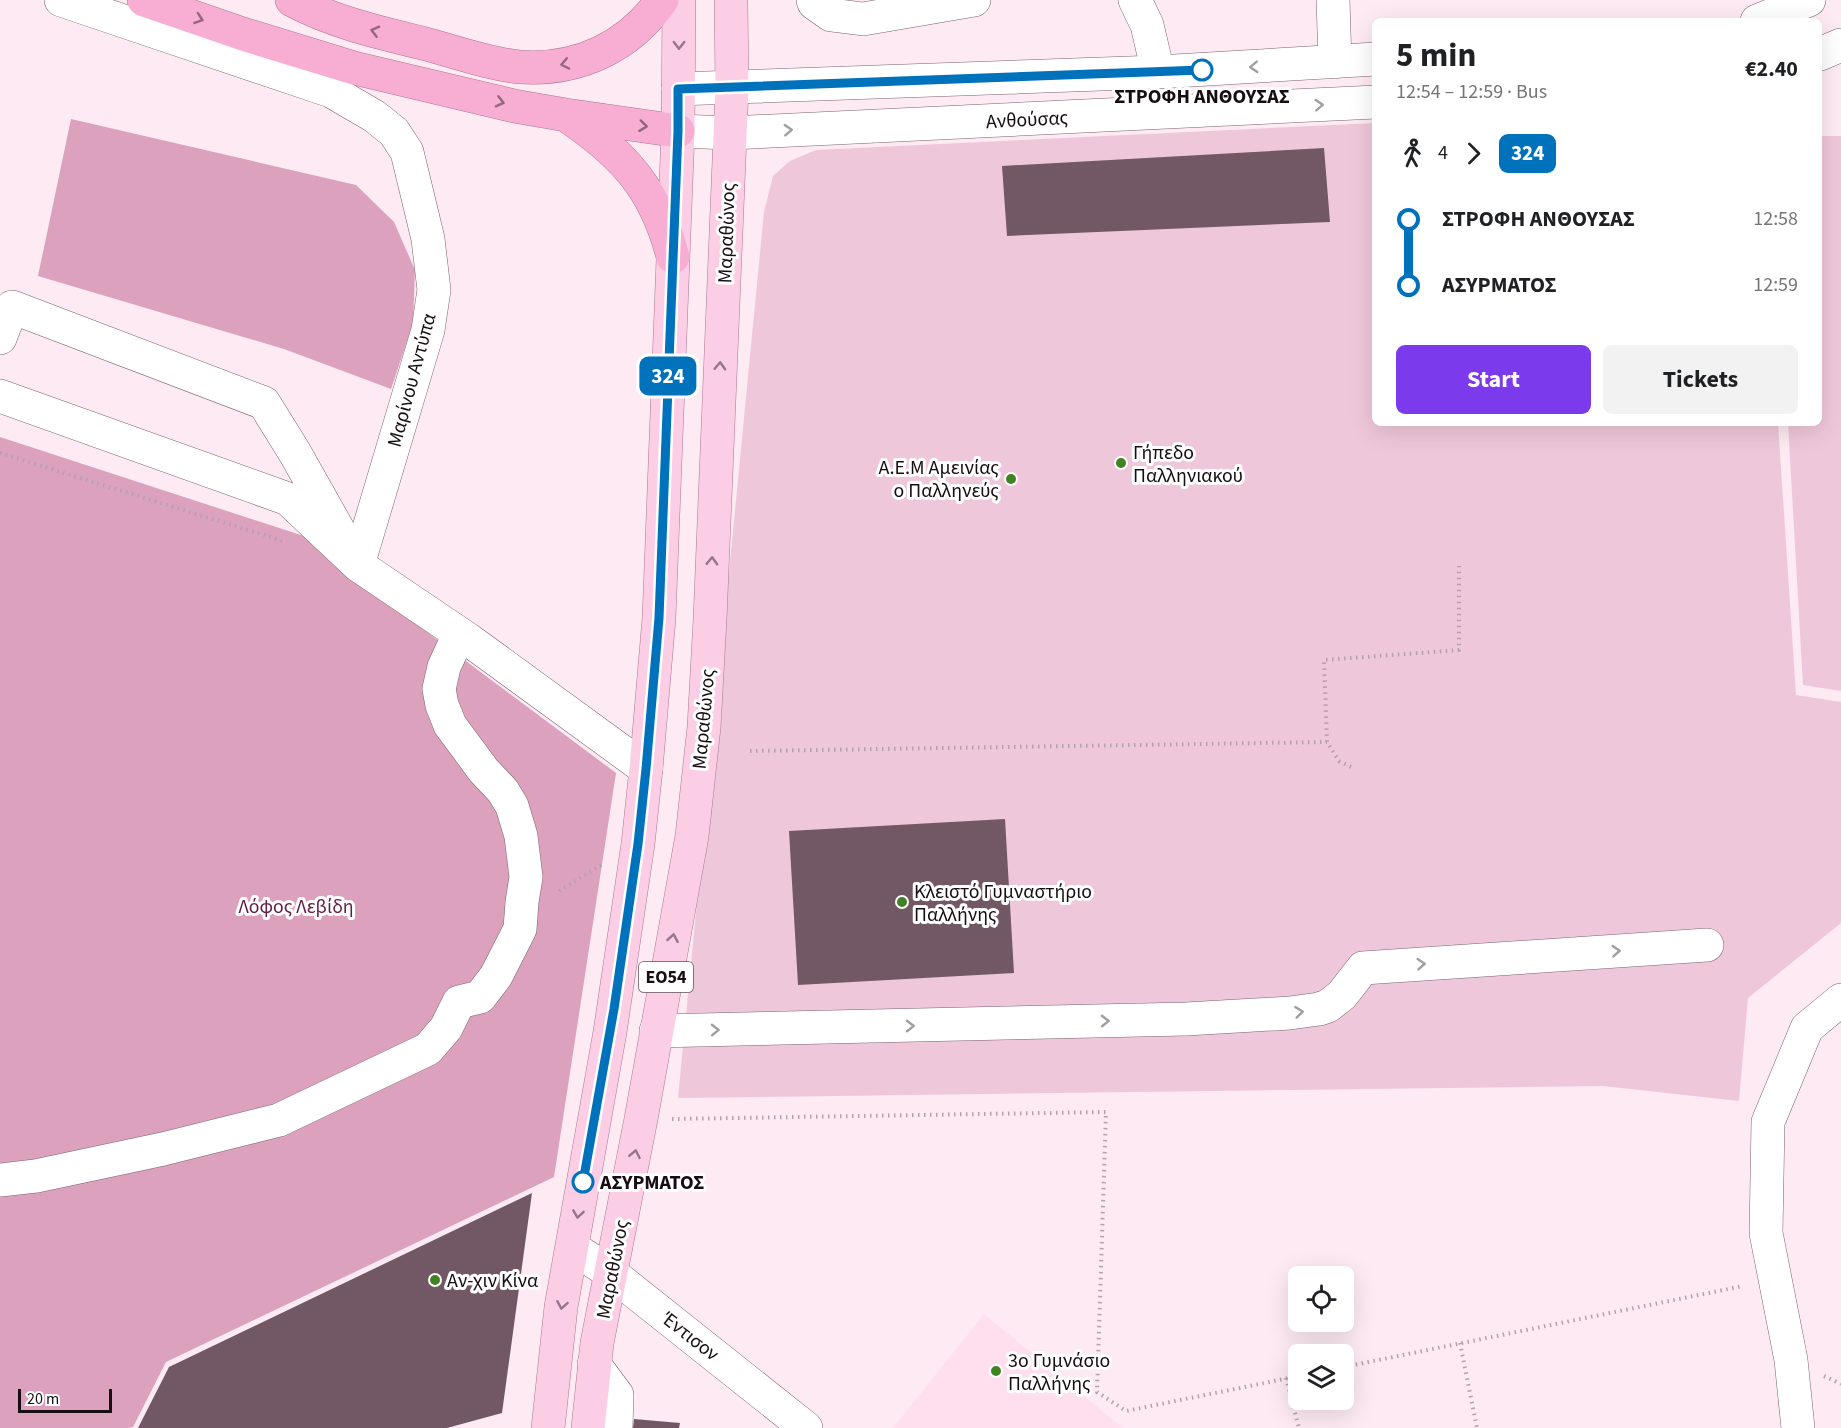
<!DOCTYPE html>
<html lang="en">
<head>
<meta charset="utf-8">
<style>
  body { margin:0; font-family:"Source Sans 3",sans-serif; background:#f2f2f2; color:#202124; height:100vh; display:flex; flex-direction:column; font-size:22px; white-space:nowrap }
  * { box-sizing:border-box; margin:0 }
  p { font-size:20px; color:#757577 }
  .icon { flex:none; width:33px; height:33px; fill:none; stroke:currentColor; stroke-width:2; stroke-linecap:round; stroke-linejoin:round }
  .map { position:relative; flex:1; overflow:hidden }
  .panel { position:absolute; left:1372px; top:18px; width:450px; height:408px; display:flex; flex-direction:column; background:#fff; border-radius:9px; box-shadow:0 6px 24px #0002 }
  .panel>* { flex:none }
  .badge { padding:0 12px; border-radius:9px; font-size:21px; line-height:39px }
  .fabs { position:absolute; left:1288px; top:1266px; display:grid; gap:12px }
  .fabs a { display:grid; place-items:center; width:66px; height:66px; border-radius:9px; background:#fff; box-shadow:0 6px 24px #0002; font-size:30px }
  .scale { position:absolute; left:18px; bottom:15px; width:94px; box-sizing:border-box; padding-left:6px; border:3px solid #170d12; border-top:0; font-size:16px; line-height:21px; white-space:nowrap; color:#170d12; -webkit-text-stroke:4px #fdfefd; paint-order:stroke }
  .map>.badge { position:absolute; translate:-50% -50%; box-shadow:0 0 0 3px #fff }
  .legs { display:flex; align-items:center; gap:9px; height:66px; padding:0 24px; font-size:20px }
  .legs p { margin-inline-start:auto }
  .head { display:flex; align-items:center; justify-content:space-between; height:102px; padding:0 24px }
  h1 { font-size:33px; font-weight:700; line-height:45px }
  .primary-button { display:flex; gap:12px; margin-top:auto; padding:12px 24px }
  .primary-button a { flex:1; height:69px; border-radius:9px; background:#7c3aed; color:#fff; font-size:24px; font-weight:700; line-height:69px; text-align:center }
  .primary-button a+a { background:#f2f2f2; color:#202124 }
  ul { padding:0 24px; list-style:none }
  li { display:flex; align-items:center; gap:21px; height:66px; font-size:22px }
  li i { display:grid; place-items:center; width:9px; height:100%; margin:0 8px; background:currentColor }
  li i::after { content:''; width:15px; height:15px; margin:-8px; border:4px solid; border-radius:50%; background:#fff }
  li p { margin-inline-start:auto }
  li:first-child i { background:linear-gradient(#0000 50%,currentColor 0) }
  li:last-child i { background:linear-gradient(currentColor 50%,#0000 0) }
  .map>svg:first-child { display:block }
  .built { fill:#ffdfee }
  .green { fill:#efc7da }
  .forest { fill:#dba1bd }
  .building { fill:#725865 }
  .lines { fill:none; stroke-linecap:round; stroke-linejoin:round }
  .minor-casing { stroke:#7c616e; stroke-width:34 }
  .major-casing { stroke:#a9768f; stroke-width:34 }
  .highway-casing { stroke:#a9768f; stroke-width:34 }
  .path { stroke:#b2a2a9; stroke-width:4; stroke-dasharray:1.5 4.5; stroke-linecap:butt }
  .minor { stroke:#fff; stroke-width:33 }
  .major { stroke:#fbcee5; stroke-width:33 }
  .highway { stroke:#f8aed3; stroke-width:33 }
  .oneway { stroke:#93667c }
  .oneway2 { stroke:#947786 }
  .oneway3 { stroke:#a29ea0 }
  .line-1-casing { stroke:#fff; stroke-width:14 }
  .line-1 { stroke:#0072bc; stroke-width:9 }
  .stop-1-dot { fill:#fff; stroke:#0072bc; stroke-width:3 }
  .poi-dot { fill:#408224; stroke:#fdfefd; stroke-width:2 }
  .labels { text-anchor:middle; stroke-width:6; stroke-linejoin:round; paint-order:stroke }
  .shield { fill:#fdfefd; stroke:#5c5558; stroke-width:1.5 }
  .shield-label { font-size:18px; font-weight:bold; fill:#170d12 }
  .stop-label { font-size:20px; font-weight:bold; fill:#170d12; stroke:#fdfefd }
  .street-label { font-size:20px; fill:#170d12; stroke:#fdfefd }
  .poi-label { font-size:20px; fill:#170d12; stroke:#fdfefd; text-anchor:start }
  .park-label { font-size:20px; fill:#631f47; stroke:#fdfefd }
</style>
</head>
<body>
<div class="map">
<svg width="1841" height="1428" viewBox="0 0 1841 1428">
  <rect width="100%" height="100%" fill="#fdeaf3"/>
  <path class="built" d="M984 1314 1123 1428H893Z"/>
  <path class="green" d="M1375 123 1376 423H1778L1796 695 1841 702V923L1748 998 1739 1101 1603 1086 678 1098 764 212 773 176 790 161 816 150Z
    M1820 136H1841V691L1803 685 1788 423H1820Z"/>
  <path class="forest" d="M71 119 356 185 394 222 415 270 413 323 391 389 284 349 38 276Z
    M0 437 322 542 352 576 616 773 554 1177 166 1362 133 1427 128 1428H0Z"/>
  <path class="building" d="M1324 148 1330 222 1007 236 1002 166Z
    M1005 819 1014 973 798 985 789 831Z
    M532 1193 502 1413 447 1428H138L169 1367Z
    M634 1419 680 1423 679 1428H633Z"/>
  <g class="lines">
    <defs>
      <path id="minor" d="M61 0 331 91 374 116 394 132 407 152 428 239 434 290 428 330 358 565 469 640 646 769
        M813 0 814 3 831 15 863 19 974 0
        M1135 0 1147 25 1158 72
        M1333 0 1335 62
        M1757 21 1809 0
        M1820 54 1841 45
        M678 89 1158 72 1376 59
        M678 131 730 133 1376 102
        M0 338 12 307 264 403 295 453 358 565 288 499 0 396
        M656 1031 1186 1019 1290 1013 1319 1009 1328 1006 1342 995 1363 968 1707 945
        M0 1180 36 1176 163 1149 279 1120 428 1049 446 1028 459 1002 480 997 496 976 520 929 522 902 526 877 521 836 512 806 503 791 484 771 450 725 442 705 439 689 444 667 459 634
        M573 1248 611 1273 806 1428
        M594 1364 617 1395 616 1428
        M1798 1428 1791 1360 1766 1233 1768 1122 1807 1028 1841 1000"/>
      <path id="major" d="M548 1428 561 1307 610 1032 638 844 646 769 659 618 678 131 679 0
        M588 1428 597 1343 641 1119 692 836 704 727 710 619 732 88 731 0"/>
      <path id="highway" d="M144 0 243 34 354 68 514 106 566 115 678 131
        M292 0C333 22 377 32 422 43 453 51 488 64 520 67 578 71 629 47 662 0
        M570 118C626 156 656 191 673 257"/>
    </defs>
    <use href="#minor" class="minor-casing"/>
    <use href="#major" class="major-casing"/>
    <use href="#highway" class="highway-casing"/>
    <path class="path" d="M0 453 283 541
      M750 751 1327 742
      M1351 767 1339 761 1327 742 1324 660 1459 650V566
      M559 891 601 865
      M672 1119 1106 1112 1097 1392 1126 1411 1299 1376
      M1460 1343 1477 1428
      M1344 1367 1743 1286
      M1824 1376 1841 1384
      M1286 1378 1299 1428"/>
    <use href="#minor" class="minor"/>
    <use href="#major" class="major"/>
    <use href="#highway" class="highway"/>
  </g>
  <defs><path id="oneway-chevron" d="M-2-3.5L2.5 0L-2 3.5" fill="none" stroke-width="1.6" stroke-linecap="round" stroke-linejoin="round" transform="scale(1.5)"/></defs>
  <g class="oneway">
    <use href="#oneway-chevron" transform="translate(199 19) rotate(19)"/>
    <use href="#oneway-chevron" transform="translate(375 31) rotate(-166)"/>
    <use href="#oneway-chevron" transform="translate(565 64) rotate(168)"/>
    <use href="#oneway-chevron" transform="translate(500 102) rotate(14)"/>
    <use href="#oneway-chevron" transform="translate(643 126) rotate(7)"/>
  </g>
  <g class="oneway2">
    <use href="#oneway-chevron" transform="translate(679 45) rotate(91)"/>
    <use href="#oneway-chevron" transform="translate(720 366) rotate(-88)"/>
    <use href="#oneway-chevron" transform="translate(712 561) rotate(-88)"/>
    <use href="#oneway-chevron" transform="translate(673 938) rotate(-80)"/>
    <use href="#oneway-chevron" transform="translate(635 1154) rotate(-79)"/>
    <use href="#oneway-chevron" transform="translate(578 1214) rotate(99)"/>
    <use href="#oneway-chevron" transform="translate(562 1305) rotate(100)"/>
  </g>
  <g class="oneway3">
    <use href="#oneway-chevron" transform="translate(1254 67) rotate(177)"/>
    <use href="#oneway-chevron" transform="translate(1319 105) rotate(-3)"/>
    <use href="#oneway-chevron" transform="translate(788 130) rotate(-3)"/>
    <use href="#oneway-chevron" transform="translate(1616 951) rotate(-4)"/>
    <use href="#oneway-chevron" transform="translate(1421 964) rotate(-4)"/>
    <use href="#oneway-chevron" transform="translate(1299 1012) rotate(-7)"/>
    <use href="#oneway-chevron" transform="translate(1105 1021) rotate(-1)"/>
    <use href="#oneway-chevron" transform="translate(910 1026) rotate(-1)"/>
    <use href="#oneway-chevron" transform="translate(715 1030) rotate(-1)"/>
  </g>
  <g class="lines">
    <defs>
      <path id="line-1" d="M583 1182 614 1009 638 844 646 769 659 618 678 131V89L1202 70"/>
    </defs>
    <use href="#line-1" class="line-1-casing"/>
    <use href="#line-1" class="line-1"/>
  </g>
  <g class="stop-1-dot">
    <circle cx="1202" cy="70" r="10"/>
    <circle cx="583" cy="1182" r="10"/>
  </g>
  <g class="poi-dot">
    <circle cx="1121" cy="463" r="6"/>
    <circle cx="1011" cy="479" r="6"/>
    <circle cx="902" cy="902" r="6"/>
    <circle cx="435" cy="1280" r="6"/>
    <circle cx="996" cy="1371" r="6"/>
  </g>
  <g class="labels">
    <rect class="shield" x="639" y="962" width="54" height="30" rx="4.5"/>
    <g class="shield-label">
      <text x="666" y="983">ΕΟ54</text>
    </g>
    <g class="stop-label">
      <text x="1202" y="103">ΣΤΡΟΦΗ ΑΝΘΟΥΣΑΣ</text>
      <text x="600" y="1189" text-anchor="start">ΑΣΥΡΜΑΤΟΣ</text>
    </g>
    <g class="street-label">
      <text transform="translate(1027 119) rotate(-3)" y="7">Ανθούσας</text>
      <text transform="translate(726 233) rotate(-88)" y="7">Μαραθώνος</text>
      <text transform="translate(411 380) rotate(-75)" y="7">Μαρίνου Αντύπα</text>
      <text transform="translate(703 719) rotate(-85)" y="7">Μαραθώνος</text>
      <text transform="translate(612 1269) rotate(-79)" y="7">Μαραθώνος</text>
      <text transform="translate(691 1336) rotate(38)" y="7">Έντισον</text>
    </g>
    <g class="poi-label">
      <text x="1133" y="459">Γήπεδο<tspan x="1133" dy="23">Παλληνιακού</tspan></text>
      <text x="999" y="474" text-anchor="end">Α.Ε.Μ Αμεινίας<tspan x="999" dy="23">ο Παλληνεύς</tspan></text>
      <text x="914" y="898">Κλειστό Γυμναστήριο<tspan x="914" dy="23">Παλλήνης</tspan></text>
      <text x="447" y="1287">Αν-χιν Κίνα</text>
      <text x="1008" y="1367">3ο Γυμνάσιο<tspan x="1008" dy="23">Παλλήνης</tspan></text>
    </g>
    <g class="park-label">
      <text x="296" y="913">Λόφος Λεβίδη</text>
    </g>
  </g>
</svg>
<div class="fabs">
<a><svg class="icon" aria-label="locate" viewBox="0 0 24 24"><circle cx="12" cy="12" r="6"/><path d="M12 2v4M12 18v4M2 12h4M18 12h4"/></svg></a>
<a><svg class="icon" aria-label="layers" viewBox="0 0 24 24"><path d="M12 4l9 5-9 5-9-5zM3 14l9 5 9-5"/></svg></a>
</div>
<div class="scale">20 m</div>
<b class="badge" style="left:668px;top:376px;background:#0072bc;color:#fff">324</b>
<section class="panel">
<div class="head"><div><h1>5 min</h1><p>12:54 – 12:59 · Bus</p></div><b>€2.40</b></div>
<div class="legs"><svg class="icon" aria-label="walk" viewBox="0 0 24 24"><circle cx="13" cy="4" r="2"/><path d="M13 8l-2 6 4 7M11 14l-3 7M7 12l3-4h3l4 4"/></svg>4<svg class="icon" aria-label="forward" viewBox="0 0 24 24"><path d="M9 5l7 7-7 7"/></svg><b class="badge" style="background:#0072bc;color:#fff">324</b></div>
<ul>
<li><i style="color:#0072bc"></i><b>ΣΤΡΟΦΗ ΑΝΘΟΥΣΑΣ</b><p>12:58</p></li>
<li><i style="color:#0072bc"></i><b>ΑΣΥΡΜΑΤΟΣ</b><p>12:59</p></li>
</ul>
<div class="primary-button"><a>Start</a><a>Tickets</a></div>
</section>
</div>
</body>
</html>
